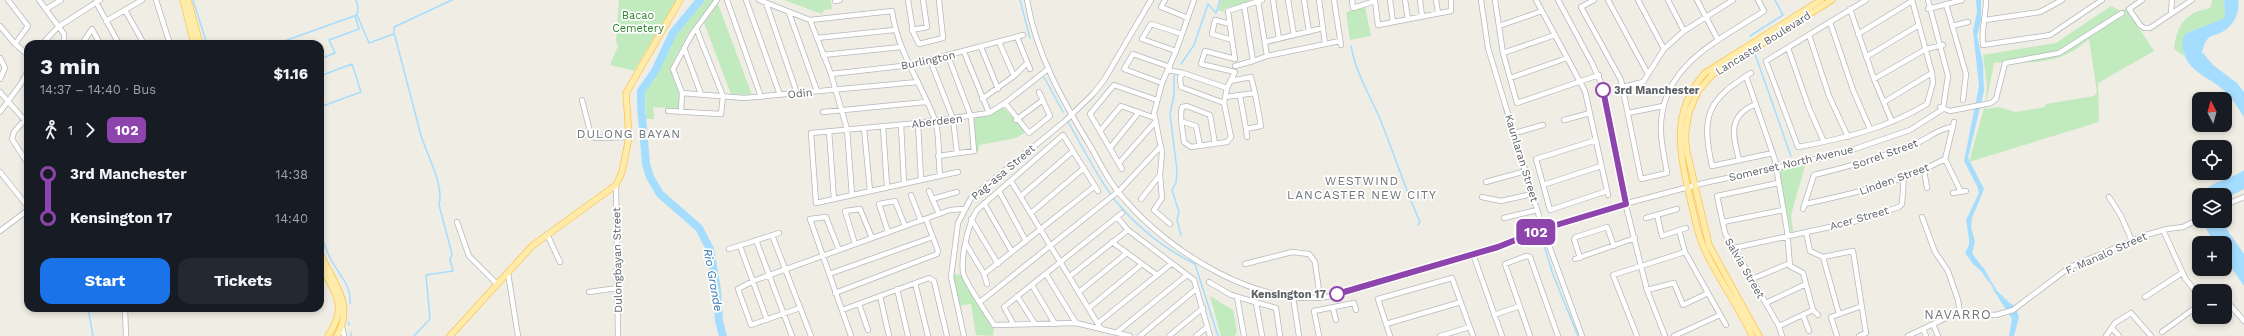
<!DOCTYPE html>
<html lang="en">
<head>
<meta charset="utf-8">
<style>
  body { margin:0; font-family:"Work Sans",sans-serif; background:#242831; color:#f1f3f6; height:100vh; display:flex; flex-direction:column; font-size:15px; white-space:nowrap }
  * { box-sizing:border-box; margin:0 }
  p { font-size:13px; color:#9ea1a6 }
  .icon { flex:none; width:22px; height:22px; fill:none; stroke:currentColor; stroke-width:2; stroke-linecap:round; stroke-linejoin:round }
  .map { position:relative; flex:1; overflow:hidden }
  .panel { position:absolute; left:24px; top:40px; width:300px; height:272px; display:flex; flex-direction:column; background:#171b24; border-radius:12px; box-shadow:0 2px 6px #0003 }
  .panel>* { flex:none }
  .badge { padding:0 8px; border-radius:6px; font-size:14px; line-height:26px }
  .needle { width:26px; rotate:354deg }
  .fabs { position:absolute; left:2192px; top:92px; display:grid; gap:8px }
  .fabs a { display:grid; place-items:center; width:40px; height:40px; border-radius:8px; background:#171b24; box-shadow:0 2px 6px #0003; font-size:20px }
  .map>.badge { position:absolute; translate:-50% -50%; box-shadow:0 0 0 2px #fff }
  .legs { display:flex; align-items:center; gap:6px; height:44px; padding:0 16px; font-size:13px }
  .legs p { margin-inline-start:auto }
  .headline { display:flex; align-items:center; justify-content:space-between; height:68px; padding:0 16px }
  h1 { font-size:22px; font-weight:700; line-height:30px }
  .cta { display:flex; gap:8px; margin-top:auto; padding:8px 16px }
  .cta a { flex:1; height:46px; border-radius:12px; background:#1a73e8; color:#fff; font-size:16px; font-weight:700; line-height:46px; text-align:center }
  .cta a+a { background:#242831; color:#f1f3f6 }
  ul { padding:0 16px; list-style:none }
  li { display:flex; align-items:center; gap:14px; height:44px; font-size:15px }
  li i { display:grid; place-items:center; width:6px; height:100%; margin:0 5px; background:currentColor }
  li i::after { content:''; width:10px; height:10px; margin:-5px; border:3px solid; border-radius:50%; background:#171b24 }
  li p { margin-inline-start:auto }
  li:first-child i { background:linear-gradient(#0000 50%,currentColor 0) }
  li:last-child i { background:linear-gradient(currentColor 50%,#0000 0) }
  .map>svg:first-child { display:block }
  .green { fill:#c1eabe; fill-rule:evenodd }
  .water { fill:#a5ddff }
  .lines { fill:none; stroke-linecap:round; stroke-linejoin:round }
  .stream { stroke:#a5ddff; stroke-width:1.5 }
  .river { stroke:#a5ddff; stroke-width:8 }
  .minor-casing { stroke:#b5b8bc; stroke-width:6 }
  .major-casing { stroke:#fec34e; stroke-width:7 }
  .minor { stroke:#fff; stroke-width:4.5 }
  .major { stroke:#ffecaa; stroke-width:5.5 }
  .line-1-casing { stroke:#fff; stroke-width:9 }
  .line-1 { stroke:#8e44ad; stroke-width:6 }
  .stop-1-dot { fill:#fff; stroke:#8e44ad; stroke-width:2 }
  .labels { text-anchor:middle; stroke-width:3.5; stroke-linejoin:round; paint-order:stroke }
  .park-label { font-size:11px; fill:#2d842c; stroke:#fff }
  .street-label { font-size:11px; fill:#5c6166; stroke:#fff }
  .stop-label { font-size:11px; font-weight:bold; fill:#5c6166; stroke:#fff; text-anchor:start }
  .neighbourhood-label { font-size:12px; letter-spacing:1px; fill:#6d7378; stroke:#fff }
  .water-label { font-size:12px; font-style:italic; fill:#3579b2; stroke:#fff }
  .quarter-label { font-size:13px; letter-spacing:1px; fill:#6d7378; stroke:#fff }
</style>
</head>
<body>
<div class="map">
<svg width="2244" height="336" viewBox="0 0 2244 336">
  <rect width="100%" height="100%" fill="#f0ede4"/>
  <path class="green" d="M619 0H676L634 71 610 65 618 46 616 41Z
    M703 0H714L688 34 670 68 680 95 679 109 653 107 654 119H646L645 91 669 51 677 31Z
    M784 0H831L832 9 824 10 822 14Z
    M1221 0H1249L1250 2 1225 8 1224 12 1218 10Z
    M2212 0H2224L2225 14 2223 19 2189 32 2183 37 2184 56 2174 49C2176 34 2180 19 2196 12 2201 10 2206 10 2211 7Z
    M718 4 752 95 731 94 704 23Z
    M2111 6 2121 11 2126 8 2154 51 2098 83 2099 122 1969 162 1986 101 1987 85 1983 55 2056 43ZM2089 39 2097 92 2094 96 2046 104 2045 107 2015 112 1999 107 1985 109 1994 63C2002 62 2009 63 2016 63 2048 62 2065 60 2089 39Z
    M1365 7 1371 36 1350 40 1346 12Z
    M1004 108 1026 132 1016 138 979 145V151H975L973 119Z
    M1803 164 1805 166 1791 215 1793 232H1791L1779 171 1780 169Z
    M954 274 961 275 994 328 993 336 976 335 971 304 958 306 953 282Z
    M1210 296 1233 310 1237 333 1235 334V336H1221Z"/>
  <path class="water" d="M1976 0H1981V20L1977 36 1983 63 1984 91 1968 158 1984 189 1972 218 1971 227 1975 242 1972 253 1985 271 1990 285 2004 300 2015 306 2019 317 2014 336H2009L2012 319 1982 272 1973 264 1965 253 1969 245V238L1966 220 1979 193 1978 188 1964 161 1979 86 1973 31 1977 12Z
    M2224 0H2238C2241 13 2232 28 2220 33 2217 35 2214 35 2211 36 2205 40 2204 46 2202 52L2213 65 2237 83 2244 92V117C2238 109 2233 98 2226 92 2206 74 2179 70 2183 37L2189 32 2223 19 2225 14Z
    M2244 170V189L2225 199V195H2201C2211 180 2231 180 2244 170Z
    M2202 221H2221L2244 254V286L2225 259V243H2214Z"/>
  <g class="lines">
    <path class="stream" d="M193 0 207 44
      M356 0 358 7 357 15 369 43 394 34 395 36C403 68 412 100 420 132 425 152 445 185 439 205L452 254 450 260 453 271 426 275 430 319 414 336
      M1020 0 1030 38
      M394 34V27L452 0
      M1750 36 1783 15 1775 0
      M276 44 357 15
      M1351 46C1356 73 1369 94 1380 119 1394 153 1405 189 1420 222L1418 225
      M1755 54 1791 156
      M320 59 335 53 329 40 359 29 355 16
      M1181 64 1194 45 1208 4 1216 13 1220 0
      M1174 75V95L1170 114 1177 170 1176 183 1172 190 1179 212 1177 220 1181 235
      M320 76 352 64 361 92 320 107
      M1044 77 1063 112
      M1503 106 1510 129
      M1067 120C1082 146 1096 175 1114 199 1136 226 1165 249 1195 264L1218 336
      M1512 136 1516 149
      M1517 153 1522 170
      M1524 175 1529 192
      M1531 197 1534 208
      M1536 214 1540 227
      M320 231C323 240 326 250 330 258 338 274 352 285 350 304
      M1540 236C1543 241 1551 267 1552 272L1578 336
      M1982 267 1996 291 2008 302
      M88 308 93 336
      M348 322 349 325
      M351 333V336"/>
    <path class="river" d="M700 0 673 33 655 71 641 91V106L646 164 650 177 660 194 699 228 710 249 717 290 719 321 723 336"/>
    <defs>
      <path id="minor" d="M8 0 28 26 15 44
        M39 0 64 34V44
        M156 0 170 44
        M727 0 761 97
        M746 0 780 95
        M759 0 810 20 892 11C897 50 921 83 935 120 940 134 938 160 940 175
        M908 0 913 32 919 44 943 38 939 0
        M1027 0C1036 55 1064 103 1092 149 1102 167 1111 185 1125 200 1171 253 1259 309 1332 296L1498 247 1543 229 1628 203 1704 183 1840 154 1910 130 1943 109 1948 76 1928 0
        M1165 0 1161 7 1188 18
        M1273 0 1279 39
        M1288 0 1294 35
        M1304 0 1309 32
        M1319 0 1325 43
        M1334 0 1341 45
        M1352 0 1353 8 1375 1 1378 25 1451 11V0
        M1390 0 1393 22
        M1405 0 1408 19
        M1420 0 1422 16
        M1436 0 1438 13
        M1481 0 1488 48 1542 226 1582 336
        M1495 0 1503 53 1517 103 1599 75
        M1536 0 1585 91 1608 195
        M1558 0 1592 63 1602 85 1626 206 1647 290 1665 336
        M1594 0 1581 7 1621 80 1641 179 1667 173C1665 159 1661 145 1661 131 1659 66 1718 41 1764 11L1758 0
        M1608 0 1648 74
        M1638 0 1664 49
        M1668 0 1684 31
        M1697 0 1718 40
        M1866 0 1766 61 1798 147C1842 139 1888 128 1927 104L1933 83 1932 73 1912 0
        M1986 0C1986 15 1981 31 1983 45L2050 35 2102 0
        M2142 0 2129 9 2140 25 2144 28H2150L2192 0
        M835 1 840 0
        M1258 1 1267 56
        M96 2 119 44
        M766 3 797 93
        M1946 4 1966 74 1963 100
        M1244 5 1253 61 1267 56 1340 41
        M46 9 61 0
        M1850 9 1874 79 1892 122
        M1928 9 1962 0
        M125 10 144 44
        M2171 12 2172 0
        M789 13 817 91
        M810 20 831 74 847 129 852 195
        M1985 20 2040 12 2062 0
        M106 21 142 0
        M1830 22 1853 90 1870 129
        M0 26 15 44 28 55
        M1499 26 1542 11
        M1952 26 1968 22
        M912 30 927 27 923 0
        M1858 34 1912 1
        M1809 35 1829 96 1848 137
        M1017 37 1030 69
        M817 38 894 30
        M1232 40 1228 11 1262 0
        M999 42 1014 76
        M1265 42 1323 28
        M42 44 58 27 100 0
        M82 44 92 29 100 44
        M981 47 998 89
        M684 48 701 94
        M1788 48 1809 108 1824 142
        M1176 51 1142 39 1151 24 1182 34
        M964 52 989 113
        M1503 53 1555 35
        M823 55 901 47
        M1866 57 1919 25
        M0 58 5 68 0 79
        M930 60 953 119 957 153
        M1235 66 1253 61
        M1168 70 1183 73
        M1751 73C1707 100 1701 116 1712 166L1773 153
        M831 74 911 65 1023 35
        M1746 76 1775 160 1787 230 1790 266 1803 273 1813 310 1818 315
        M1510 78 1567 58
        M1874 79 1926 49 1943 45
        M1162 83 1124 69 1133 54 1170 67
        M1623 87 1643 82 1664 49 1684 31 1733 0
        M1227 88 1224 103 1181 87 1180 78 1183 73 1227 88 1235 72 1201 64 1205 51 1235 59 1232 40 1212 34 1215 20 1230 24
        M0 92 28 124
        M682 93 744 98 918 82
        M1240 96 1246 129 1261 126 1255 93
        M1225 97 1255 93 1251 77 1230 81
        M982 99 1014 76 1026 64
        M582 100 591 135 595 138 629 137
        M1884 102 1932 73
        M1005 103 1029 133 1050 116 1039 92
        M1940 107 1950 111 1991 103 1996 99 2005 63 2059 53 2122 13
        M668 111 721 114 723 96 696 28
        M0 112 20 85 28 71
        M681 112 682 93 673 69 692 34 717 0
        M823 112 926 102
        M1628 113 1663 106
        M28 116 14 132 12 139 28 164
        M1016 120 1043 100
        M1564 120 1590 113
        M1183 122 1196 126 1200 146
        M918 123 921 179
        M901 125 904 183
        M883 127 887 187
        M864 128 870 191
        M1246 129 1247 137
        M829 131 834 199
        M1100 131 1121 106 1155 118
        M1515 133 1543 125
        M1596 140 1536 159 1550 210 1607 191
        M1215 144 1210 115 1187 106 1182 107C1179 118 1183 131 1184 142L1191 147 1227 142 1231 137 1224 103
        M1110 148 1139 112
        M938 156 974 151 971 117 948 56
        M1945 159 1961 192
        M1739 160C1733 135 1727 116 1756 104
        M1119 163 1156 121
        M1122 169 1090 114 1114 85 1157 100
        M1924 170 1927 188
        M0 172 28 207
        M958 172 816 203 811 133 918 123 989 113 1005 103 1048 69
        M1011 181 1101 329
        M1486 182 1526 171
        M1778 183 1717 196 1725 233 1779 326 1782 336
        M616 185 618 336
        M1543 185 1601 166
        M929 191 939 214
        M999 191 1026 241
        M1098 191 1063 135 977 210C968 224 961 256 963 272 964 281 988 315 994 325L1076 323 1130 336
        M1953 193 1966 191
        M911 195 921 221
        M1021 196 1073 151
        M1482 197 1501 201 1532 194
        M2109 197 2121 216 2132 241
        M932 199 957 192
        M1141 199 1160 175
        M984 203 1012 252
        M1805 204C1852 194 1902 182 1945 159L1954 122
        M2225 205 2244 197
        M1803 209 1814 175C1848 167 1882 157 1914 144 1929 139 1936 129 1952 127
        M1031 213 1084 168
        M1657 215 1662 236 1686 228
        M1117 217 1128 230 1194 280 1210 336
        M1922 217 1935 252 1948 271 1958 300 1960 313
        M1504 218 1537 210
        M1646 218 1677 209
        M971 219 998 264
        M457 222 469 256 497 284
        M1723 222 1783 210
        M1170 224 1154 210 1162 198 1160 175 1162 153 1154 113 1162 83 1176 51 1194 0
        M1679 230 1685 252 1726 325
        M2163 230 2185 278 2199 296
        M0 231 28 210
        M888 232 879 204 895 201 905 226
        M1806 232 1810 251 1823 257 1839 314
        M547 234 560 262
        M772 235 811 336
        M756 240 792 336
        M1112 242 1157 275
        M855 244 845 211 860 209 872 238
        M966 244 984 274 987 284
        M740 246 767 320
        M1734 248 1857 221 1899 207 1902 204 1904 176
        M729 249 779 233
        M839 250 826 217 810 219 851 336
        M1473 254 1502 336
        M1823 257 1853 251 1866 333 1859 336
        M1580 258 1574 239 1576 237 1607 227 1614 246
        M1575 259 1635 238
        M1245 264 1292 252 1309 254 1315 262 1320 298
        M508 273 518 336
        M829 274 933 237
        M984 274 1095 186
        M1046 274 1076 323
        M1070 276 1128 230
        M1752 279 1790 263
        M1209 282 1231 295 1276 308 1280 336
        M915 283 928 336
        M1032 285 1055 324
        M897 289 908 336
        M1647 290 1674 283 1683 305 1708 293
        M589 292 618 288
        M1079 292 1127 253
        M835 293 937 254 938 251 926 219
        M880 296 889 336
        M1017 296 1035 324
        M1237 297 1244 336
        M1293 297 1299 336
        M2145 297 2182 273
        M980 302 1120 190 1161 146
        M1256 303 1262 336
        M1766 303 1806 284
        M859 304 868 330
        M2225 305 2231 306 2244 321
        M125 308 126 336
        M800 308 751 325 738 289 753 281 950 210 963 209
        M1089 308 1142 264
        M1333 309 1336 320
        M842 310 929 278 934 281 947 336
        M1494 315 1520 306
        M1803 315 1809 331
        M1098 323 1171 264
        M1386 324 1461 302
        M1933 324 1938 336
        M1014 325 1004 307 1122 213
        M1779 326 1813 310
        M342 327 344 336
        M2112 328 2119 336
        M1923 329 1926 336
        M2162 332 2199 305
        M1116 333 1187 275
        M964 336 951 277 958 223 971 198 1065 121 1093 94 1104 80 1151 0
        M1140 336 1196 289
        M1169 336 1203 308
        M1196 336 1207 327
        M1319 336 1314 311 1354 303 1356 310
        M1390 336 1378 299 1452 278 1473 336
        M1440 336 1470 327
        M1530 336 1505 264 1526 256 1530 257 1558 336
        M1637 336 1613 275 1685 252
        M1674 336 1720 315
        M1837 336 1831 317 1862 306
        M1908 336 1950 316 1960 313 1996 315 2013 310 2070 267 2146 235 2167 229 2183 227 2199 219
        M2106 336 2115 323 2131 313 2151 336"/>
      <path id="major" d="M183 0 194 44
        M188 0 200 44
        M320 253C333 283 355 303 337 336
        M320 264C335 295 349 304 328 336
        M450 336 532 246 616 185 622 172 629 137 626 93 680 0
        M1752 336C1739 306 1718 279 1704 248 1697 234 1695 217 1691 202 1680 154 1669 113 1705 73L1821 0
        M1759 336 1709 245 1687 152 1685 136 1689 112 1698 91 1713 74 1832 0"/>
    </defs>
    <use href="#minor" class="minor-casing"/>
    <use href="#major" class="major-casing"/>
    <use href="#minor" class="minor"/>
    <use href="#major" class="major"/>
  </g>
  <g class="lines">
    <defs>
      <path id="line-1" d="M1337 294 1498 247 1543 229 1626 204 1603 90"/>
    </defs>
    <use href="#line-1" class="line-1-casing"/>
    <use href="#line-1" class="line-1"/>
  </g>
  <g class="stop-1-dot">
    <circle cx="1603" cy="90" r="7"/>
    <circle cx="1337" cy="294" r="7"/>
  </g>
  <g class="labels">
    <g class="park-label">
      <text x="638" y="19">Bacao<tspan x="638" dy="13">Cemetery</tspan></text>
    </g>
    <g class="street-label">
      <text transform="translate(1763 43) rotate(-32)" y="4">Lancaster Boulevard</text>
      <text transform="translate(928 60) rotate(-12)" y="4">Burlington</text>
      <text transform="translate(800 93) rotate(-6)" y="4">Odin</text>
      <text transform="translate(937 121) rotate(-7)" y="4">Aberdeen</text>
      <text transform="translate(1885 154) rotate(-20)" y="4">Sorrel Street</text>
      <text transform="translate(1522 158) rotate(73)" y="4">Kaunlaran Street</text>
      <text transform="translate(1791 163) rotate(-13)" y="4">Somerset North Avenue</text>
      <text transform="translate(1003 172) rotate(-40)" y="4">Pag-asa Street</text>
      <text transform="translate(1894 179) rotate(-20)" y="4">Linden Street</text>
      <text transform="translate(1859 218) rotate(-16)" y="4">Acer Street</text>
      <text transform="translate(2106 253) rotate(-24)" y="4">F. Manalo Street</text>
      <text transform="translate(617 260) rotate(-91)" y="4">Dulongbayan Street</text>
      <text transform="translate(1745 268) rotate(60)" y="4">Salvia Street</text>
    </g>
    <g class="stop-label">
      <text x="1614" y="94">3rd Manchester</text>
      <text x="1326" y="298" text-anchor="end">Kensington 17</text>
    </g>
    <g class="neighbourhood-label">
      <text x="629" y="138">DULONG BAYAN</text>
      <text x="1362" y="185">WESTWIND<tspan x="1362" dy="14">LANCASTER NEW CITY</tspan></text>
    </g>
    <g class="water-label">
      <text transform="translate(713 280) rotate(80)" y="4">Rio Grande</text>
    </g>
    <g class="quarter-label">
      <text x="1958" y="319">NAVARRO</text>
    </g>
  </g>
</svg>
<div class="fabs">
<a><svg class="needle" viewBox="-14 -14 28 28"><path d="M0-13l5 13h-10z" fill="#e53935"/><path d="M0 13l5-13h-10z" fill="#9ea1a6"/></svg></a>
<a><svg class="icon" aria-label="locate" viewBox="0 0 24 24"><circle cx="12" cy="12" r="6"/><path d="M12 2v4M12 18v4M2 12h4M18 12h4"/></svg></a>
<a><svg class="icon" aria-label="layers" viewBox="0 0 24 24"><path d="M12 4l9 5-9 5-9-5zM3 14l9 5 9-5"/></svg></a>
<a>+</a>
<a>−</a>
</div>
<b class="badge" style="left:1536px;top:232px;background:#8e44ad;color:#fff">102</b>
<section class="panel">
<div class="headline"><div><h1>3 min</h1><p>14:37 – 14:40 · Bus</p></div><b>$1.16</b></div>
<div class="legs"><svg class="icon" aria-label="walk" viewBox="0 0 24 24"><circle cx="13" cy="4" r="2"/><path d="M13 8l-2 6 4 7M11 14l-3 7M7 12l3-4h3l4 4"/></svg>1<svg class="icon" aria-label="forward" viewBox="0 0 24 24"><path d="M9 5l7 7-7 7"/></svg><b class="badge" style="background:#8e44ad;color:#fff">102</b></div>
<ul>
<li><i style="color:#8e44ad"></i><b>3rd Manchester</b><p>14:38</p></li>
<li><i style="color:#8e44ad"></i><b>Kensington 17</b><p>14:40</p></li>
</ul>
<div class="cta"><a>Start</a><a>Tickets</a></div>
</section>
</div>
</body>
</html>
